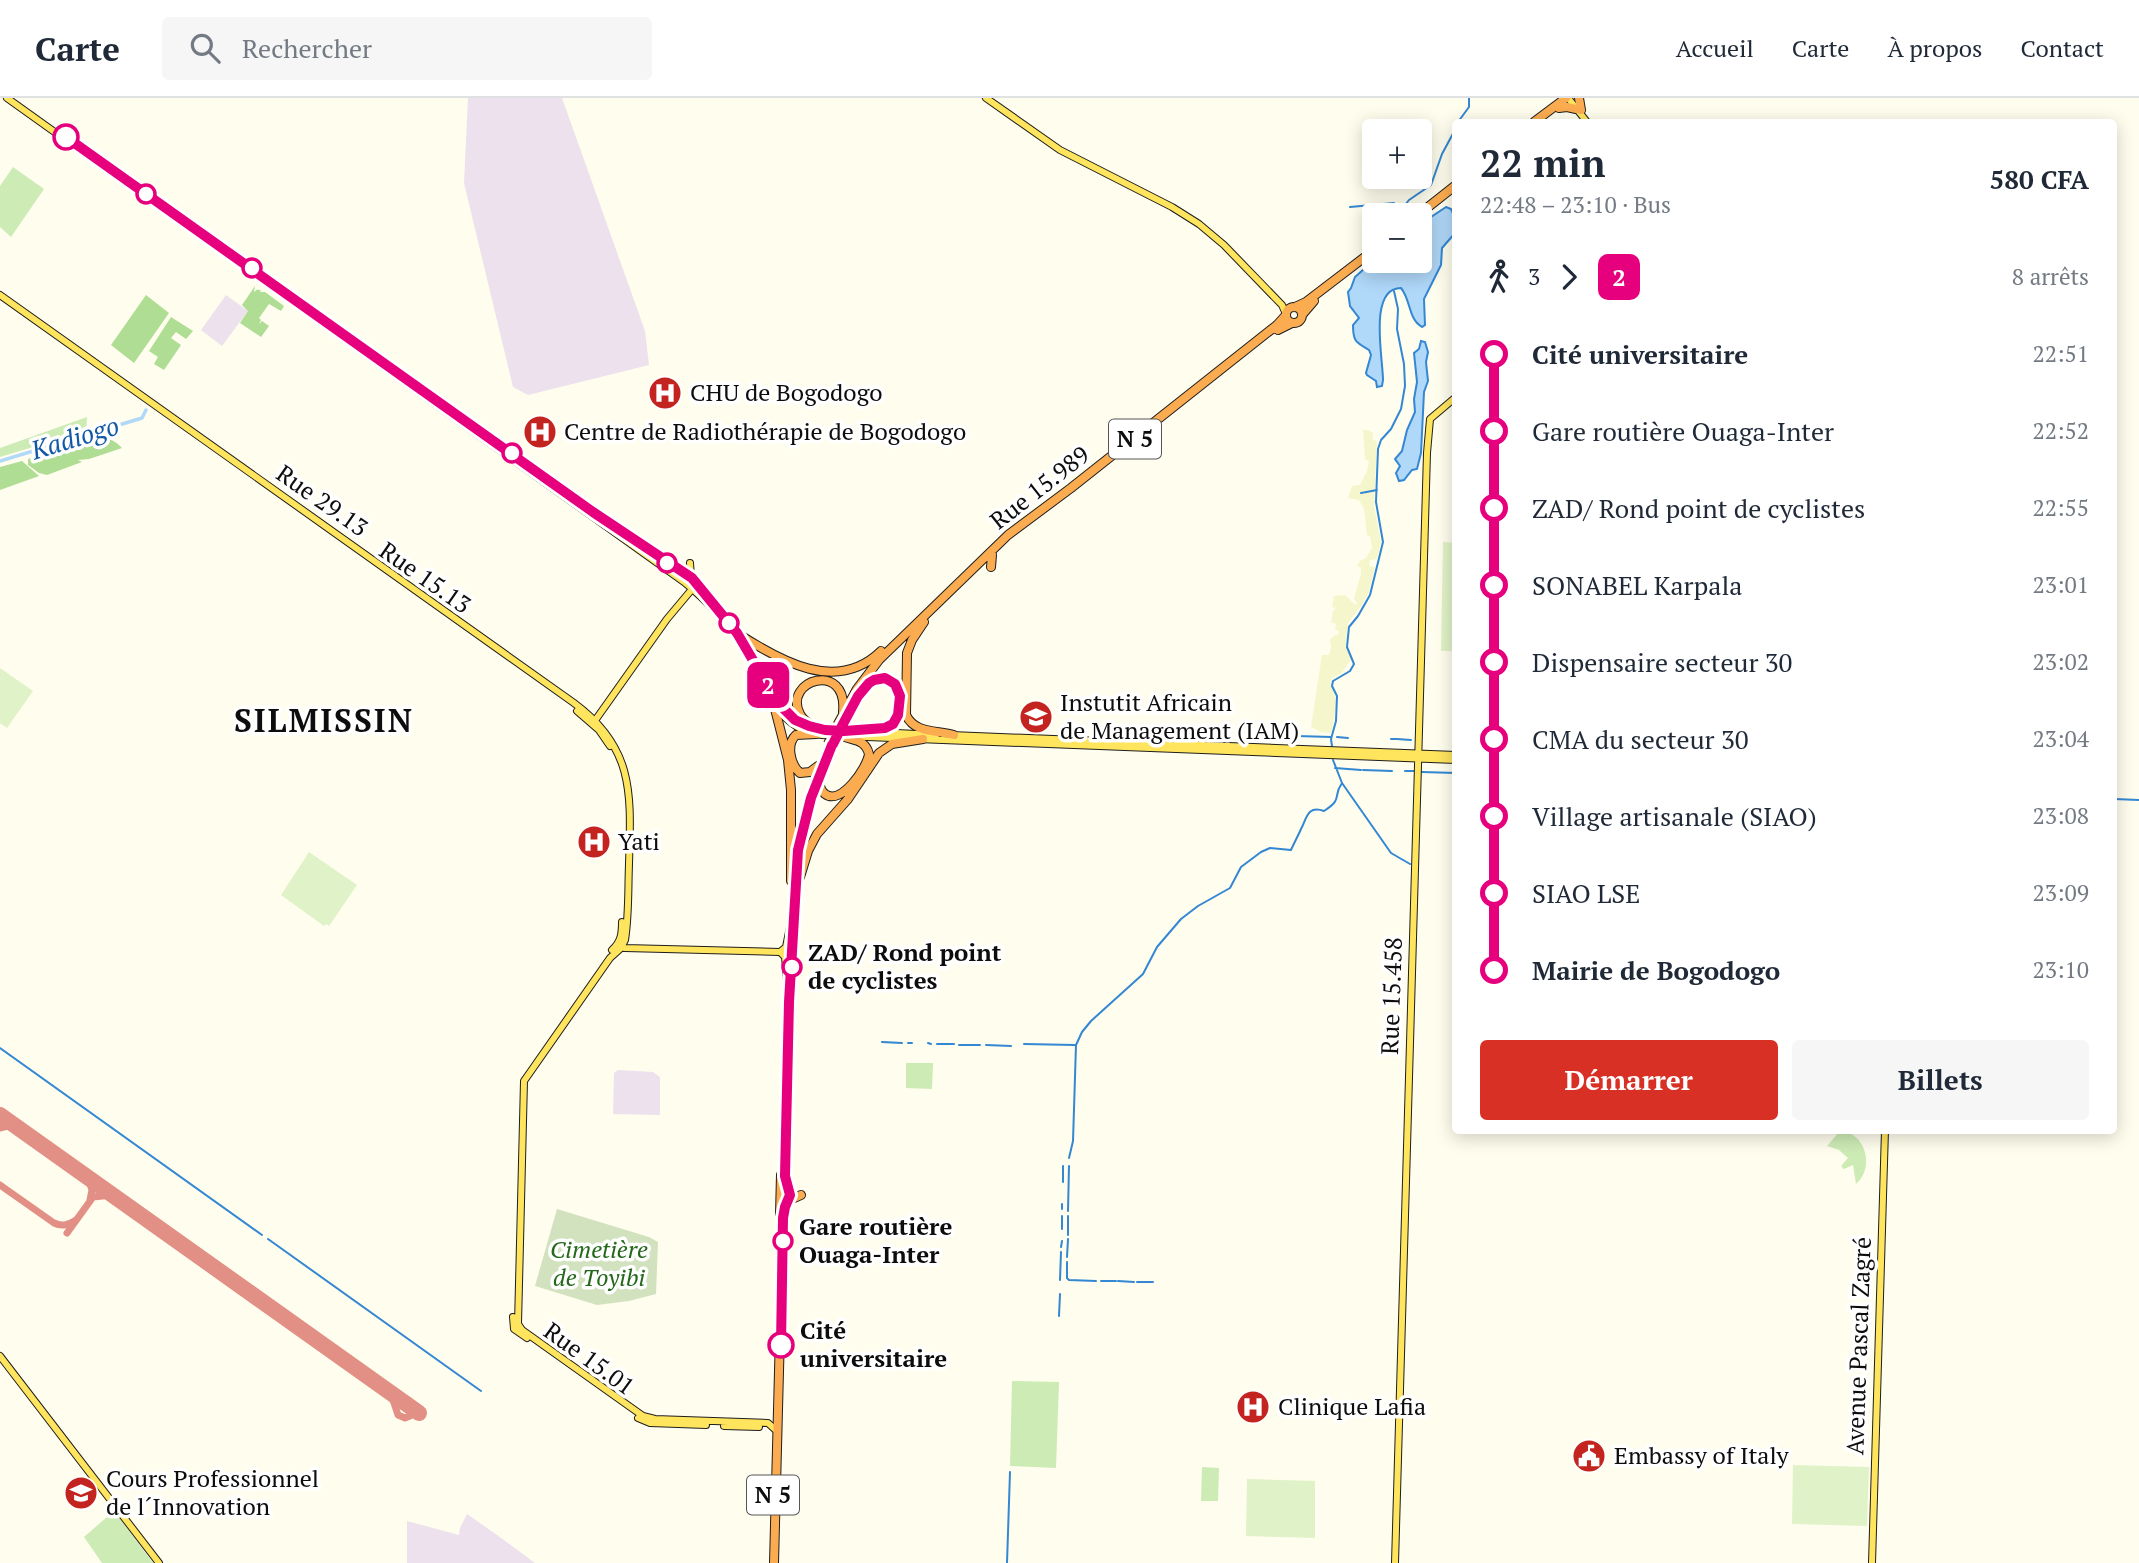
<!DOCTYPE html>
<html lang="fr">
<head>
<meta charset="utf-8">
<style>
  body { margin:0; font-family:"PT Serif",serif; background:#f6f6f7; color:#1f2937; height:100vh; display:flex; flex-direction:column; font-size:26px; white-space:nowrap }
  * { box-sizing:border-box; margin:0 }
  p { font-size:23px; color:#747a83 }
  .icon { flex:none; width:38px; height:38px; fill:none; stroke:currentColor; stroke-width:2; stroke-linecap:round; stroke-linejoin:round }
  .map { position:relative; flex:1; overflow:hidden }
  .panel { position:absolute; left:1452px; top:21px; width:665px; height:1015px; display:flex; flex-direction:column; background:#fff; border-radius:7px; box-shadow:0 4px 18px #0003 }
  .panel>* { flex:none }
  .badge { padding:0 14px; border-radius:10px; font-size:24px; line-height:46px }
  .buttons { position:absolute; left:1362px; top:21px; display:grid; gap:14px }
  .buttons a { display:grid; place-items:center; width:70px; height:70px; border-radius:7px; background:#fff; box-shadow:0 4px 18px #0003; font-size:35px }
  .map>.badge { position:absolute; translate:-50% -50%; box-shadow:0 0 0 4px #fff }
  .legs { display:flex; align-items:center; gap:10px; height:77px; padding:0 28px; font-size:23px }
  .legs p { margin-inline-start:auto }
  .head { display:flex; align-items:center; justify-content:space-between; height:119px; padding:0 28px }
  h1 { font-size:38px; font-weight:800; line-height:52px }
  .cta { display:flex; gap:14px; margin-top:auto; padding:14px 28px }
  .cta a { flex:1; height:80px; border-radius:7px; background:#d93025; color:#fff; font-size:28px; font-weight:800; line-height:80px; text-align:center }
  .cta a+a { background:#f6f6f7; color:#1f2937 }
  ul { padding:0 28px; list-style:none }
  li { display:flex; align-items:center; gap:24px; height:77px; font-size:26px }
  li i { display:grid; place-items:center; width:10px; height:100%; margin:0 9px; background:currentColor }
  li i::after { content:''; width:18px; height:18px; margin:-9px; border:5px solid; border-radius:50%; background:#fff }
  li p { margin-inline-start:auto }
  li:first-child i { background:linear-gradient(#0000 50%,currentColor 0) }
  li:last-child i { background:linear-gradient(currentColor 50%,#0000 0) }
  header { display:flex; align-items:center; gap:42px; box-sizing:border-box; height:98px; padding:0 35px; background:#fff; border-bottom:2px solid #e0e1e3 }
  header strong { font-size:33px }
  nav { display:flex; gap:38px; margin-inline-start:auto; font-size:24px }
  .search { width:490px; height:63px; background:#f6f6f7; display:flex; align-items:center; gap:18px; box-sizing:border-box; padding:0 24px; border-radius:7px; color:#747a83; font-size:26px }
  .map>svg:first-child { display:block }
  .industrial { fill:#ece1ec }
  .farmland { fill:#f6f6cc }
  .green { fill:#cdebb5 }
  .forest { fill:#afdd94 }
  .cemetery { fill:#d3e2be }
  .pitch { fill:#e0f2c7 }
  .water { fill:#b0d8f9; stroke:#3387d3; stroke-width:2 }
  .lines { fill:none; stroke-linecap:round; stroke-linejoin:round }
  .stream { stroke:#3387d3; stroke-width:2 }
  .canal { stroke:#b0d8f9; stroke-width:3.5 }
  .taxiway { stroke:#e29086; stroke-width:7 }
  .runway { stroke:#e29086; stroke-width:16 }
  .major-casing { stroke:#1e1e1e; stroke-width:8 }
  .highway-casing { stroke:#1e1e1e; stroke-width:10 }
  .major { stroke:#ffe45e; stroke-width:6 }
  .highway { stroke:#fbac50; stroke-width:8 }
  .highway-bridge-casing { stroke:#1e1e1e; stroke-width:10; stroke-linecap:butt }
  .highway-bridge { stroke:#fbac50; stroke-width:8 }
  .line-1-casing { stroke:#fff; stroke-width:16 }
  .line-1 { stroke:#e6007e; stroke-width:10 }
  .stop-1-dot { fill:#fff; stroke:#e6007e; stroke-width:3.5 }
  .labels { text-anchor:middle; stroke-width:7; stroke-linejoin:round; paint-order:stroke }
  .shield { fill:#fff; stroke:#565656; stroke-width:2 }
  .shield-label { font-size:23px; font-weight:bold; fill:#0d0d0d }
  .poi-label { font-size:24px; fill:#0d0d0d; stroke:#fff; text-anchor:start }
  .street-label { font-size:24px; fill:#0d0d0d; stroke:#fff }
  .stop-label { font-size:24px; font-weight:bold; fill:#0d0d0d; stroke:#fff; text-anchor:start }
  .park-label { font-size:24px; font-style:italic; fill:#24681a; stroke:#fff }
  .water-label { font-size:26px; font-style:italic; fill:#1158a5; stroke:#fff }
  .district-label { font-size:32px; font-weight:bold; letter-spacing:2px; fill:#0d0d0d; stroke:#fff }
</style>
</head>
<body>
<header>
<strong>Carte</strong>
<div class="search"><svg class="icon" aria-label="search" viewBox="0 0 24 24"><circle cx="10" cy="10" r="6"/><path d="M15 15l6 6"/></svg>Rechercher</div>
<nav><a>Accueil</a><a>Carte</a><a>À propos</a><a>Contact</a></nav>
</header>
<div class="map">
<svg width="2139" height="1465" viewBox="0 0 2139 1465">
  <rect width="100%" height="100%" fill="#fffded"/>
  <path class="industrial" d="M468 0H562L645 233 649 267 528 297 513 289 464 85Z
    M226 197 248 213 222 248 201 232Z
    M618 972 653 974 660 979V1017L613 1016 614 975Z
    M467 1416 497 1437 535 1465H407V1423L459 1437 460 1430Z"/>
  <path class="farmland" d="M1363 332H1368L1373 335V342L1377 343 1374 408 1381 444 1377 461 1370 462 1369 468 1375 469 1369 493 1362 507 1348 525 1346 548 1351 561 1341 576 1333 579 1330 585 1334 594 1336 606 1332 633 1330 635 1321 634 1311 629 1322 557H1329L1331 550 1330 542 1335 537H1338L1339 533 1335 532 1336 526 1331 524 1333 513 1336 510 1332 509 1334 498 1345 497 1355 507 1357 506 1354 500 1361 476V470L1357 468 1360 463 1366 460 1372 450 1370 438 1367 437 1364 411 1359 402 1348 400 1352 388 1360 387 1367 373 1369 363 1365 361Z"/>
  <path class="green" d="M13 69 44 91 11 139 0 129V88Z
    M87 319 86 333 0 359V350Z
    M906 965H933L932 991 906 990Z
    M1840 1033C1866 1034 1875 1070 1856 1086L1853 1067 1844 1071 1841 1068 1848 1060 1839 1052 1827 1048Z
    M1012 1283 1059 1284 1056 1370 1010 1368Z
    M1202 1369 1219 1370 1218 1403H1201Z
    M114 1413 153 1465H102L84 1439Z"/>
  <path class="forest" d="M255 188 254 194 258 191V192H261L260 194H265L284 208 281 213 269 206 259 220 261 222 259 226 262 223 269 228 261 239 240 225 248 213 242 207Z
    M146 197 169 215 134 265 111 247Z
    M171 219 193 233 186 241 176 234 171 240 181 247 164 272 154 266 158 259 149 253Z
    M95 338C105 338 115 342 122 350L89 361 78 362 82 364 47 377 39 375 28 367V361L53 352 64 355 65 348Z
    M22 363 39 378 0 392V369Z"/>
  <path class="cemetery" d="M557 1111 649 1139 658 1144 656 1196 629 1203 597 1207 535 1188Z"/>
  <path class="pitch" d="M1443 444 1456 445V553H1441Z
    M0 570 33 593 7 630 0 625Z
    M309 754 357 787 329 828 326 826 324 828 281 797Z
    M1793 1367 1869 1369 1867 1428 1792 1426Z
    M1247 1381 1315 1383V1440L1246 1438Z"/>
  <path class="water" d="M1446 109 1451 111 1456 122V134L1442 150 1441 167 1424 201 1425 227 1422 229C1408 221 1411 202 1401 190 1368 190 1383 260 1383 282L1382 288 1377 289 1376 283 1367 277 1366 275 1371 257 1369 252C1356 244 1353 244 1353 227L1359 220 1350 208 1348 194 1351 190 1355 179 1374 162 1419 163V127Z
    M1421 243 1425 244 1428 254 1426 264 1428 283 1424 294 1421 355 1417 371 1412 372 1404 382 1399 383 1396 375 1400 368 1395 361 1402 353 1407 332 1415 314 1414 301 1417 284 1414 255 1419 251Z"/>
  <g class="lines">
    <path class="stream" d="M1458 24 1469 9V0
      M1350 109 1394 105 1397 112 1400 113
      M1397 117 1409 102 1431 87 1442 56 1456 30
      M1361 395 1377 392
      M1260 637H1272
      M1297 638 1331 639
      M1337 639 1348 640
      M1391 641H1396
      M1397 641 1411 642
      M1332 648 1331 641 1336 623 1337 598 1332 588 1333 583 1350 573 1354 566 1347 549 1349 529 1358 518 1370 497 1383 444 1376 404 1378 351 1381 342 1391 331 1401 311 1405 288 1404 266 1397 231 1398 211 1394 193
      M1333 662 1342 685 1391 755 1410 766
      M1335 670 1361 672
      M1363 672 1392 673
      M1405 673H1415
      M1422 674 1456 675
      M2114 701 2139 702
      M882 944 902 945
      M908 945H912
      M928 945 931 946
      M937 946H954
      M1024 946 1075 947
      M959 947H980
      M986 947 1011 948
      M0 950 262 1137
      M1069 1060 1073 1043 1076 947 1082 934 1091 923 1143 876 1157 849 1181 821 1198 808 1230 790 1241 769 1261 754 1270 750 1291 752C1294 745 1298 738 1301 731 1307 720 1307 707 1324 713 1344 700 1332 699 1342 685
      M1063 1084V1068
      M1062 1106V1111
      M1068 1113 1069 1068
      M1062 1131V1118
      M1068 1137V1118
      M268 1141 481 1293
      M1061 1149 1062 1143
      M1067 1159 1068 1141
      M1067 1164V1180L1069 1182 1096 1183
      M1060 1182 1061 1154
      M1101 1183H1116
      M1118 1183 1134 1184
      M1137 1184H1153
      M1059 1218 1060 1196
      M1007 1465 1010 1374"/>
    <path class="canal" d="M0 363 142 320 146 312"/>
    <path class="taxiway" d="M0 1030 11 1027 18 1031
      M88 1080 92 1092 90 1102
      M0 1087 54 1125C62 1129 68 1127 76 1122
      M67 1135 93 1099 112 1097
      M386 1292 393 1302 398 1317 405 1320 410 1318 414 1311C412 1303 407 1300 399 1301"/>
    <path class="runway" d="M0 1017 419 1315"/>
    <defs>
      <path id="major" d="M7 0 684 484C707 503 726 523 742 548 763 579 773 627 815 636 824 638 833 637 842 638L1456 662
        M986 0 1060 52 1172 109 1199 126 1224 147 1282 207 1286 216
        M1568 0 1587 24
        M184 122 210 140
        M0 197 574 605C635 650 631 697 629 766 628 791 629 817 625 842L621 850 610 860 524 983 518 1226 522 1232 643 1318 655 1321 768 1325 778 1334
        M535 372 577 402
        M620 433 692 480 714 505
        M690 465 691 479
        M774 599C789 624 812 631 839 633
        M577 613 599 632 610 648
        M594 624 667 521 693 490
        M877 634 936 637
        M951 637 1456 657
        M618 849 625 850 780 854
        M612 852C621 844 622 836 622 824
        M780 854 785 859 787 882
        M780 854 786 849 790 829
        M513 1219 514 1231 527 1240
        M0 1258 159 1465
        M638 1320 650 1325 706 1327
        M724 1328 759 1329
        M1395 1465 1427 355 1430 321 1456 299
        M1872 1465 1885 1032"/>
      <path id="highway" d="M1579 0 1581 12
        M1559 10 1567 9 1576 11
        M1534 24 1566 0
        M1418 117 1456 87
        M1286 217a8 8 0 1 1 16 0a8 8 0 1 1-16 0Z
        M1295 209 1306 204 1374 152
        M1302 217 1314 203
        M1278 232 1292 225
        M991 469 992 457
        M924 524 912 542 907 555 906 617C915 636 937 632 954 637
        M737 535C780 563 837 596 881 553
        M774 607 788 662 791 692V783
        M838 626 857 591 879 562 1008 437 1071 390 1277 227 1286 217
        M816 630C811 626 803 623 800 616 782 582 848 562 843 614
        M844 633C857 633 875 635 887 629 915 617 894 549 859 596
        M816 636 796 637C786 646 790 666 800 675L810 674 818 668
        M820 681C819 687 820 692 825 696 841 708 867 670 869 656 865 641 854 643 842 638
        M800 779 808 753 817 736 848 701 879 655 892 646 923 641
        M787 1106 792 1101 801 1097
        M780 1116 781 1077
        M774 1465 783 1120 785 1109 790 1097C780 1073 786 1024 787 997 788 942 791 887 794 832 795 800 795 767 801 736 807 705 818 674 833 646"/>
    </defs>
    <use href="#major" class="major-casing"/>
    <use href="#highway" class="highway-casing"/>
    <use href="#major" class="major"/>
    <use href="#highway" class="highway"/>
    <defs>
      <path id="highway-bridge" d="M828 646 838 626"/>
    </defs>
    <use href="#highway-bridge" class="highway-bridge-casing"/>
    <use href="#highway-bridge" class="highway-bridge"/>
  </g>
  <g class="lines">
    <defs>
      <path id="line-1" d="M66 39 593 414 692 480 737 535 778 605 795 622 809 628 825 632 844 633 885 630 893 626 898 617 900 598 895 586 885 580 874 582 869 585 858 598 843 626 833 646 832 647 811 700 798 752 789 904 785 1078 790 1097 785 1109 783 1120 781 1247"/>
    </defs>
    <use href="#line-1" class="line-1-casing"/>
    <use href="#line-1" class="line-1"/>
  </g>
  <defs>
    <symbol id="hospital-disc" viewBox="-11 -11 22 22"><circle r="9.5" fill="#c4241f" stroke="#fff"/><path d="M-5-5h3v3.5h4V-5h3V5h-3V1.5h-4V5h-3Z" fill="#fff"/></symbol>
    <symbol id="university-disc" viewBox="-11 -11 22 22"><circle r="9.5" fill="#c4241f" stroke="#fff"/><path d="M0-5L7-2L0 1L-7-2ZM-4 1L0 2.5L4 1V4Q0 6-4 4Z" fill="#fff"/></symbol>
    <symbol id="civic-disc" viewBox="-11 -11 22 22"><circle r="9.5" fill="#c4241f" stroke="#fff"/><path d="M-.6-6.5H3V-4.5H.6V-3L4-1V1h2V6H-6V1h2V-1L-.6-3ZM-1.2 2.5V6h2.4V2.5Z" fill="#fff"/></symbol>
  </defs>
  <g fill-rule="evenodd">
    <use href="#hospital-disc" x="646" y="276" width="38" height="38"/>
    <use href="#hospital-disc" x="521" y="315" width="38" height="38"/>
    <use href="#university-disc" x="1017" y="600" width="38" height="38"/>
    <use href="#hospital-disc" x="575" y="725" width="38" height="38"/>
    <use href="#hospital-disc" x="1234" y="1290" width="38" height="38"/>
    <use href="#civic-disc" x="1570" y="1339" width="38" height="38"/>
    <use href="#university-disc" x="62" y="1376" width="38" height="38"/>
  </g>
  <g class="stop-1-dot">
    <circle cx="66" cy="39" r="12"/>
    <circle cx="146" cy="96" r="9"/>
    <circle cx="252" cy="170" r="9"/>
    <circle cx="512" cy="355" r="9"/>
    <circle cx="667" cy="465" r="9"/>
    <circle cx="729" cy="525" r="9"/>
    <circle cx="792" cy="869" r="9"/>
    <circle cx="783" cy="1143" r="9"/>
    <circle cx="781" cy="1247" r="12"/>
  </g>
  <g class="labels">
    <g class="shield">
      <rect x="1109" y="321.5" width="52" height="39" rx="5"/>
      <rect x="747" y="1377.5" width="52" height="39" rx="5"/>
    </g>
    <g class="shield-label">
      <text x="1135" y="349">N 5</text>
      <text x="773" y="1405">N 5</text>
    </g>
    <g class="poi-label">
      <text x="690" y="303">CHU de Bogodogo</text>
      <text x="564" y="342">Centre de Radiothérapie de Bogodogo</text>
      <text x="1060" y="613">Instutit Africain<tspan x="1060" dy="28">de Management (IAM)</tspan></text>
      <text x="618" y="752">Yati</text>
      <text x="1278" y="1317">Clinique Lafia</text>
      <text x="1614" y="1366">Embassy of Italy</text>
      <text x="106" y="1389">Cours Professionnel<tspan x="106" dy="28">de l´Innovation</tspan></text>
    </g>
    <g class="street-label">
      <text transform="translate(1040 390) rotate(-38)" y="8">Rue 15.989</text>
      <text transform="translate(322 403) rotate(35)" y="8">Rue 29.13</text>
      <text transform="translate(425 480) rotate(35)" y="8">Rue 15.13</text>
      <text transform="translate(1392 898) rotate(-88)" y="8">Rue 15.458</text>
      <text transform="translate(1859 1248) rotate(-88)" y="8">Avenue Pascal Zagré</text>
      <text transform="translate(589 1261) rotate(36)" y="8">Rue 15.01</text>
    </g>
    <g class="stop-label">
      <text x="808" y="863">ZAD/ Rond point<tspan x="808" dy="28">de cyclistes</tspan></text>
      <text x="799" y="1137">Gare routière<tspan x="799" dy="28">Ouaga-Inter</tspan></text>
      <text x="800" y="1241">Cité<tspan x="800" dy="28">universitaire</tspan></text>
    </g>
    <g class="park-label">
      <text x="599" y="1160">Cimetière<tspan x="599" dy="28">de Toyibi</tspan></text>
    </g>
    <g class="water-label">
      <text transform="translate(75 340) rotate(-17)" y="9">Kadiogo</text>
    </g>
    <g class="district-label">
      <text x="324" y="634">SILMISSIN</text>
    </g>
  </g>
</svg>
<div class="buttons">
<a>+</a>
<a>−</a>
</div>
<b class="badge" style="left:768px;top:587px;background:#e6007e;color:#fff">2</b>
<section class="panel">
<div class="head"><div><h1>22 min</h1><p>22:48 – 23:10 · Bus</p></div><b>580 CFA</b></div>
<div class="legs"><svg class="icon" aria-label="walk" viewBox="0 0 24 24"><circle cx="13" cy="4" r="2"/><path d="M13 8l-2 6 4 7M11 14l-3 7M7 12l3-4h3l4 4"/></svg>3<svg class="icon" aria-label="forward" viewBox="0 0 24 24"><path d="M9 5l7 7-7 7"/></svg><b class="badge" style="background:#e6007e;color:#fff">2</b><p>8 arrêts</p></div>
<ul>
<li><i style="color:#e6007e"></i><b>Cité universitaire</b><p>22:51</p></li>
<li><i style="color:#e6007e"></i><span>Gare routière Ouaga-Inter</span><p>22:52</p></li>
<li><i style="color:#e6007e"></i><span>ZAD/ Rond point de cyclistes</span><p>22:55</p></li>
<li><i style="color:#e6007e"></i><span>SONABEL Karpala</span><p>23:01</p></li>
<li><i style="color:#e6007e"></i><span>Dispensaire secteur 30</span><p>23:02</p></li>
<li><i style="color:#e6007e"></i><span>CMA du secteur 30</span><p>23:04</p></li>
<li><i style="color:#e6007e"></i><span>Village artisanale (SIAO)</span><p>23:08</p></li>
<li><i style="color:#e6007e"></i><span>SIAO LSE</span><p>23:09</p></li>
<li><i style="color:#e6007e"></i><b>Mairie de Bogodogo</b><p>23:10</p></li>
</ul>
<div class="cta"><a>Démarrer</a><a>Billets</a></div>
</section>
</div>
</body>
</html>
